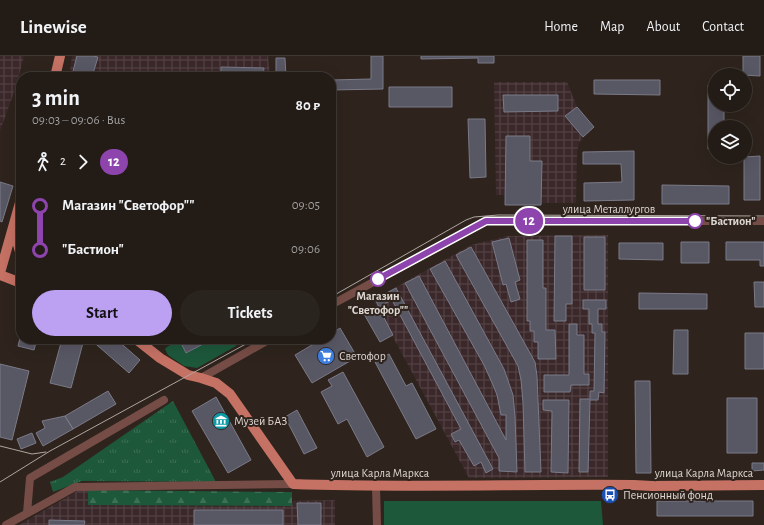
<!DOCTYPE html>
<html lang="en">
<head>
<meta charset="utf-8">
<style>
  body { margin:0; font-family:"Alegreya Sans",sans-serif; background:#2a241f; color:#f1f3f6; height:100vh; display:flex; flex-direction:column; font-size:15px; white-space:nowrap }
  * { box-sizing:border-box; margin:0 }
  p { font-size:13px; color:#a2a1a1 }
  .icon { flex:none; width:22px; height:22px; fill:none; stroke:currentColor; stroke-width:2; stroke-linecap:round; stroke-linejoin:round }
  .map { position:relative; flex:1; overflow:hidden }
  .panel { position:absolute; left:16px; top:16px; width:320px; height:272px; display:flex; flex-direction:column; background:#221b16; border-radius:16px; box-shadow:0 4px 16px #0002,0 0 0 1px #3f3935 }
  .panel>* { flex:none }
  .badge { padding:0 8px; border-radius:13px; font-size:14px; line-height:26px }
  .buttons { position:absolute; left:708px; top:12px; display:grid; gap:8px }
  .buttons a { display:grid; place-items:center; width:44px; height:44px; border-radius:50%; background:#221b16; box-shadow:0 4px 16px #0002,0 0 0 1px #3f3935; font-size:20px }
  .map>.badge { position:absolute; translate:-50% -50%; box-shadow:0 0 0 2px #fff }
  .legs { display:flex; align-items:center; gap:6px; height:44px; padding:0 16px; font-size:13px }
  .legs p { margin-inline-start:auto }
  .headline { display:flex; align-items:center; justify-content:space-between; height:68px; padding:0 16px }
  h1 { font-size:22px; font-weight:600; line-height:30px }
  .primary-button { display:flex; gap:8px; margin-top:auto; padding:8px 16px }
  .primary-button a { flex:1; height:46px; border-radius:24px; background:#bca0f2; color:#111; font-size:16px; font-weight:600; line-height:46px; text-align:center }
  .primary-button a+a { background:#2a241f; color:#f1f3f6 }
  ul { padding:0 16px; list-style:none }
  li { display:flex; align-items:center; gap:14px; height:44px; font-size:15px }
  li i { display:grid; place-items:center; width:6px; height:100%; margin:0 5px; background:currentColor }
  li i::after { content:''; width:10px; height:10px; margin:-5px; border:3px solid; border-radius:50%; background:#221b16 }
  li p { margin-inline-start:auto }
  li:first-child i { background:linear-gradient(#0000 50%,currentColor 0) }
  li:last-child i { background:linear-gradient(currentColor 50%,#0000 0) }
  header { display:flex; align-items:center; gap:24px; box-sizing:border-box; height:56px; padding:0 20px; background:#221b16; border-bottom:1px solid #3f3935 }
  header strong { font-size:19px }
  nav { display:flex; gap:22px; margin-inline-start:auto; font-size:14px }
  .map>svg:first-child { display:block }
  .industrial { fill:url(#industrial-grid) }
  .grass { fill:#1d583b }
  .forest { fill:url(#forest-firs) }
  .park { fill:url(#park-tufts) }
  .building { fill:#585764; stroke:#7b7a88 }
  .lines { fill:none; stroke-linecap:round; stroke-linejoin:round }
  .minor { stroke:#764d46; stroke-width:8 }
  .major { stroke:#c57164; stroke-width:10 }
  .tram { stroke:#aea6a0; stroke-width:1 }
  .line-1-casing { stroke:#fff; stroke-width:9 }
  .line-1 { stroke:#8e44ad; stroke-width:6 }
  .stop-1-dot { fill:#fff; stroke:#8e44ad; stroke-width:2 }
  .labels { text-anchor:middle; stroke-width:4; stroke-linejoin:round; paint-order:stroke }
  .street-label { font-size:12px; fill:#ded7d2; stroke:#2e241d }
  .stop-label { font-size:12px; font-weight:bold; fill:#ded7d2; stroke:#2e241d; text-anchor:start }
  .poi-label { font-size:12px; fill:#ded7d2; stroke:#2e241d; text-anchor:start }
</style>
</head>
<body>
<header>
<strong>Linewise</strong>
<nav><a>Home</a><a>Map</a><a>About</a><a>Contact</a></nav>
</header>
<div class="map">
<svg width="764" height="469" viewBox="0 0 764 469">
  <defs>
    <pattern id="industrial-grid" width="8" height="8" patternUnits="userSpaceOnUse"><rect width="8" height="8" fill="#3b282a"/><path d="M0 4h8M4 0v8" fill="none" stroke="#574648"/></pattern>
    <pattern id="forest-firs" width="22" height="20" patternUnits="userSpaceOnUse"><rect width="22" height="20" fill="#1d583b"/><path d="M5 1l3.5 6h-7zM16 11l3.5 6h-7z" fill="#3d6f56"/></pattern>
    <pattern id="park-tufts" width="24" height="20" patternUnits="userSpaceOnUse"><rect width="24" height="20" fill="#1d583b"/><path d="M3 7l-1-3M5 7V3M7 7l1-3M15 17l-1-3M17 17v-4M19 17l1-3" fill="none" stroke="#3d6f56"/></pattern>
  </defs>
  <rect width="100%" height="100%" fill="#2e241d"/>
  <path class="industrial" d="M0 0H24L16 31 0 75Z
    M72 0H268L270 21H69Z
    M494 26H567L577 51 594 71 579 86 577 96 576 147H541V149H505V139H496Z
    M608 179V421L469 422 373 244 471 189 508 180Z
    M79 434H88L89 449 292 450 293 445 335 444V469H19Z"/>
  <path class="grass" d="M200 283H238L236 290 197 312 184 310 168 299 165 293C169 288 175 288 181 288L187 297 202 288Z
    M384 445H601L603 469H384Z"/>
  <path class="forest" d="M88 434 292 436V450L88 449Z"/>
  <path class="park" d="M173 345 216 426 82 425 53 436 50 426 63 421Z"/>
  <path class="building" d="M77 0H93L98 1 92 21H80L72 19Z
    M371 0H383V33L331 34V24L371 23Z
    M421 0H494V7H478V2L421 3Z
    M743 0H760V20L743 19Z
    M276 2H285L286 21H276Z
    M221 11 264 12 263 21H221Z
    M594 24H660V39L594 38Z
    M708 29H715V49H724V71H715V93H708Z
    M389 31H452V51H389Z
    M503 39H558V55L504 56Z
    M577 51 594 71 583 81 565 60Z
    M468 63H485L486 121 470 122Z
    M506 80H530V105H542L541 149H505Z
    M634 95V144L584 145V127L622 126 621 108H583V96Z
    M760 100V144H744V101Z
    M0 126 13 130 2 166 0 165Z
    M662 129 729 130V148H662Z
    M555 180H572V248H566V265H554Z
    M584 181H605V234H584Z
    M509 182 520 224 515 226 520 243 511 246 506 228 503 229 492 186Z
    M527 184H543V232H546V274H555L556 303H538V286H534V275H530V265H527Z
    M681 186H709V207H681Z
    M726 186H764V210H760V204H726Z
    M619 187H663V204L619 203Z
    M471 191 535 306 537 320 541 416H525L523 347 521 324 518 310 456 199Z
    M445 205 504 313 513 339 515 360 517 416 499 415V402L405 227 419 220 506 384V359H501L497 339 493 329 484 309 430 213Z
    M754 226H764V251H755Z
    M396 232 493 413 486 417 481 406 474 410 459 384 455 386 451 378 461 373 392 244 379 251 375 243Z
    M639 237 707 238V253H639Z
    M583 244H606V253H598V268H602V276H605L604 337 599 336 598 344H590L588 416H579L580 343H590V335H594L595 277H592V268H589V253H583Z
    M378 250 393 279 380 286 364 258Z
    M569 268H577V279H584V318H589V329H571L570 336H544V319H569Z
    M340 272 357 301 312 327 295 299 322 283H331V278Z
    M674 274H688V318H673Z
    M745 277H764V313H745Z
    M21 278V283H37L34 294 18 290Z
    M62 283H84L71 332 50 327Z
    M90 283H116L140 304 129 317Z
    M193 283H200L203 288 186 297 182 289Z
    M389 298 406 330 412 327 436 373 416 383 375 306Z
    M0 308 29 315 12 384 0 381Z
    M343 316 384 391 367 401 347 363 338 368 321 336 332 330 328 324Z
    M635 325H650L651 417H636Z
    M108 335 116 348 73 373 65 360Z
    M216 341 251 404 228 417 192 355Z
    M727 342H757V397H727Z
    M543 344H569L568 417 551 416 552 355 543 354Z
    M297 354 317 392 304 398 285 361Z
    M65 360 73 373 43 390 36 377 45 372 42 365Z
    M32 377 36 387 21 393 17 383Z
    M752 407H764V414L752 415Z
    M657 445H753V460H657Z
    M297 447H321V469H298Z
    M194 454H283V469H194Z
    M49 464 85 465 84 469H49Z"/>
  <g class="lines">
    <path class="minor" d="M331 249 486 165H764
      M201 322 270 283
      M376 431 377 469
      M27 457 30 422 164 344
      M6 469 75 431 293 428"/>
    <path class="major" d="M55 21 60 0
      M13 172 21 199
      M0 217 21 143
      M0 219 21 227
      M136 283 160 302 188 319 201 322 216 327 230 338 293 428C406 432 520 428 634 429L652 430 764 429"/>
    <path class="tram" d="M331 241 466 164 474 161 498 159 764 160
      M0 390 32 398 46 396
      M0 426 50 395 255 283"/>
  </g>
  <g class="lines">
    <defs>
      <path id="line-1" d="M378 223 486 165H695"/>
    </defs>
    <use href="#line-1" class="line-1-casing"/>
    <use href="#line-1" class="line-1"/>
  </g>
  <defs>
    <symbol id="supermarket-disc" viewBox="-11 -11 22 22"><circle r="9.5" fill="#3f7fe0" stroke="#2e241d"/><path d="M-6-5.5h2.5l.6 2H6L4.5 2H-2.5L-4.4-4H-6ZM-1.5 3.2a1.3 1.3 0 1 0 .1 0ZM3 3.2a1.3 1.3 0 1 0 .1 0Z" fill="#fff"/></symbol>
    <symbol id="museum-disc" viewBox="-11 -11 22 22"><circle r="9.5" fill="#0f9aa8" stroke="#2e241d"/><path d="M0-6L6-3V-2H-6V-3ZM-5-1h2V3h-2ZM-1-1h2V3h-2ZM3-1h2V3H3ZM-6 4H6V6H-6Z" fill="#fff"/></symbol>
    <symbol id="bus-disc" viewBox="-11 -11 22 22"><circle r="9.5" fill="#1a4fb4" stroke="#2e241d"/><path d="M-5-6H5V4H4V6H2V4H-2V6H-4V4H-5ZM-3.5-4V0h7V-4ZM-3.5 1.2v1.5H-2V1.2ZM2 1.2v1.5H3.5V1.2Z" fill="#fff"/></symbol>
  </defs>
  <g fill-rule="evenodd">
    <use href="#supermarket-disc" x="316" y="290" width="20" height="20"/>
    <use href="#museum-disc" x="211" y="355" width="20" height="20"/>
    <use href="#bus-disc" x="600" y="429" width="20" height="20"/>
  </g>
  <g class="stop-1-dot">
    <circle cx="695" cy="165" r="7"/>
    <circle cx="378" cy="223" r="7"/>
  </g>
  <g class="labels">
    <g class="street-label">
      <text x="609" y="157">улица Металлургов</text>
      <text x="380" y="421">улица Карла Маркса</text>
      <text x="704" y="421">улица Карла Маркса</text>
    </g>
    <g class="stop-label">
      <text x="706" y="169">"Бастион"</text>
      <text x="378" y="244" text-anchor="middle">Магазин<tspan x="378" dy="14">"Светофор""</tspan></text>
    </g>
    <g class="poi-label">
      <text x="339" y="304">Светофор</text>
      <text x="234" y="369">Музей БАЗ</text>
      <text x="623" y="443">Пенсионный фонд</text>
    </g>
  </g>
</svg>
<div class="buttons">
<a><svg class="icon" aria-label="locate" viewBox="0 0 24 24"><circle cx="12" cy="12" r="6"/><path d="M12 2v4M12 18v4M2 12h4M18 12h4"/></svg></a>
<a><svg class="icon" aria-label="layers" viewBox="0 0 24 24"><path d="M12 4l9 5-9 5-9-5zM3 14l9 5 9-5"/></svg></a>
</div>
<b class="badge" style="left:529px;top:165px;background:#8e44ad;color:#fff">12</b>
<section class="panel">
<div class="headline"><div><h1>3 min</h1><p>09:03 – 09:06 · Bus</p></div><b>80 ₽</b></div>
<div class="legs"><svg class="icon" aria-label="walk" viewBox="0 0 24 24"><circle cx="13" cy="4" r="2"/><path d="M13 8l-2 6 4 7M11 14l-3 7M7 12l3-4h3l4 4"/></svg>2<svg class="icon" aria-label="forward" viewBox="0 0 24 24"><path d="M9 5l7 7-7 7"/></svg><b class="badge" style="background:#8e44ad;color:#fff">12</b></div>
<ul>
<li><i style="color:#8e44ad"></i><b>Магазин &quot;Светофор&quot;&quot;</b><p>09:05</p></li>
<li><i style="color:#8e44ad"></i><b>&quot;Бастион&quot;</b><p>09:06</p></li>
</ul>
<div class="primary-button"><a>Start</a><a>Tickets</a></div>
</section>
</div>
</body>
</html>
